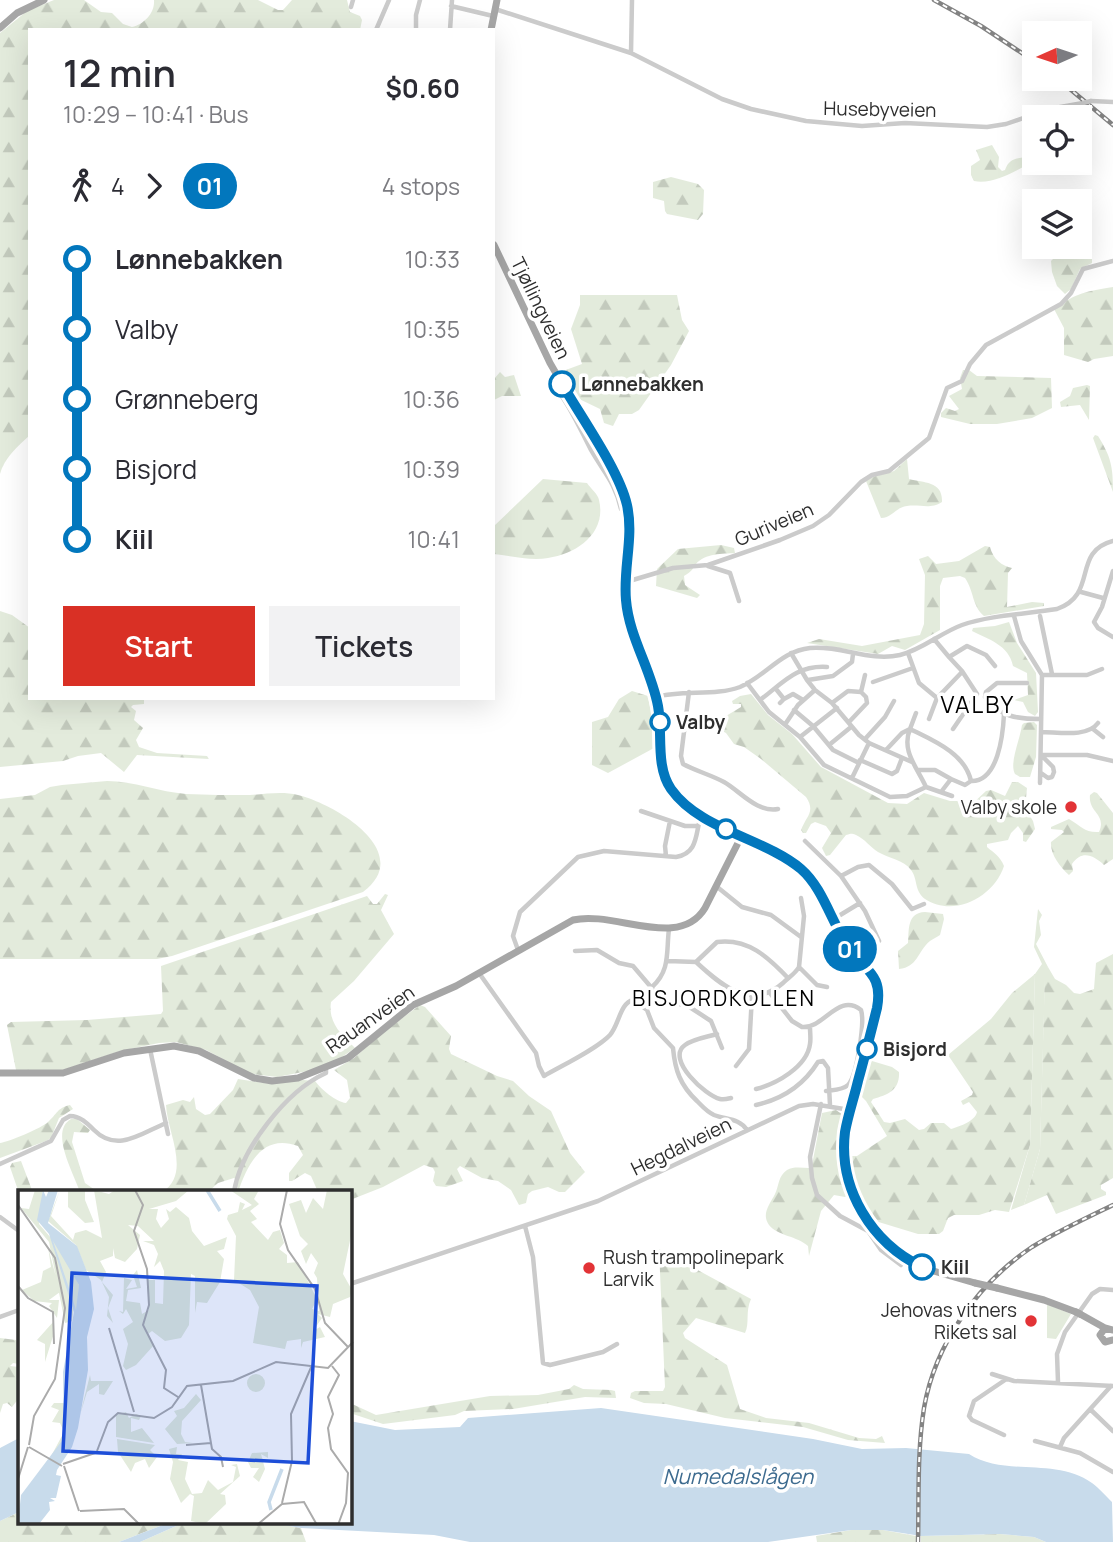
<!DOCTYPE html>
<html lang="en">
<head>
<meta charset="utf-8">
<style>
  body { margin:0; font-family:Manrope,sans-serif; background:#f2f2f3; color:#2b2b33; height:100vh; display:flex; flex-direction:column; font-size:26px; white-space:nowrap }
  * { box-sizing:border-box; margin:0 }
  p { font-size:23px; color:#7c7c81 }
  .icon { flex:none; width:38px; height:38px; fill:none; stroke:currentColor; stroke-width:2; stroke-linecap:round; stroke-linejoin:round }
  .map { position:relative; flex:1; overflow:hidden }
  .side { position:absolute; left:28px; top:28px; width:467px; height:672px; display:flex; flex-direction:column; background:#fff; border-radius:0px; box-shadow:0 7px 28px #0002 }
  .side>* { flex:none }
  .badge { padding:0 14px; border-radius:23px; font-size:24px; line-height:46px }
  .needle { width:46px; rotate:267deg }
  .fabs { position:absolute; left:1022px; top:21px; display:grid; gap:14px }
  .fabs a { display:grid; place-items:center; width:70px; height:70px; border-radius:0px; background:#fff; box-shadow:0 7px 28px #0002; font-size:35px }
  .map>.badge { position:absolute; translate:-50% -50%; box-shadow:0 0 0 4px #fff }
  .legs { display:flex; align-items:center; gap:10px; height:77px; padding:0 35px; font-size:23px }
  .legs p { margin-inline-start:auto }
  .head { display:flex; align-items:center; justify-content:space-between; height:119px; padding:0 35px }
  h1 { font-size:38px; font-weight:600; line-height:52px }
  .action { display:flex; gap:14px; margin-top:auto; padding:14px 35px }
  .action a { flex:1; height:80px; border-radius:0px; background:#d93025; color:#fff; font-size:28px; font-weight:600; line-height:80px; text-align:center }
  .action a+a { background:#f2f2f3; color:#2b2b33 }
  ul { padding:0 35px; list-style:none }
  li { display:flex; align-items:center; gap:24px; height:70px; font-size:26px }
  li i { display:grid; place-items:center; width:10px; height:100%; margin:0 9px; background:currentColor }
  li i::after { content:''; width:18px; height:18px; margin:-9px; border:5px solid; border-radius:50%; background:#fff }
  li p { margin-inline-start:auto }
  li:first-child i { background:linear-gradient(#0000 50%,currentColor 0) }
  li:last-child i { background:linear-gradient(currentColor 50%,#0000 0) }
  .map>svg:first-child { display:block }
  .green { fill:#e3ebdc }
  .forest { fill:url(#forest-firs) }
  .water { fill:#c8dbeb }
  .lines { fill:none; stroke-linecap:round; stroke-linejoin:round }
  .minor { stroke:#cbcbcb; stroke-width:4.5 }
  .major { stroke:#a6a6a6; stroke-width:7 }
  .rail-casing { stroke:#838383; stroke-width:4.5 }
  .rail { stroke:#fff; stroke-width:2; stroke-dasharray:5; stroke-linecap:butt }
  .minor-bridge { stroke:#cbcbcb; stroke-width:4.5 }
  .major-bridge { stroke:#a6a6a6; stroke-width:7 }
  .line-1-casing { stroke:#fff; stroke-width:16 }
  .line-1 { stroke:#0277bd; stroke-width:10 }
  .stop-1-dot { fill:#fff; stroke:#0277bd; stroke-width:3.5 }
  .poi-dot { fill:#e23336; stroke:#fff; stroke-width:2.5 }
  .labels { text-anchor:middle; stroke-width:7; stroke-linejoin:round; paint-order:stroke }
  .street-label { font-size:19px; fill:#2e2e2e; stroke:#fff }
  .stop-label { font-size:19px; font-weight:bold; fill:#2e2e2e; stroke:#fff; text-anchor:start }
  .poi-label { font-size:19px; fill:#2e2e2e; stroke:#fff; text-anchor:end }
  .neighbourhood-label { font-size:21px; letter-spacing:2px; fill:#000; stroke:#fff }
  .water-label { font-size:21px; font-style:italic; fill:#3d6b8f; stroke:#fff }
  .quarter-label { font-size:23px; letter-spacing:2px; fill:#000; stroke:#fff }
  .inset-river { fill:none; stroke:#c8dbeb; stroke-width:3.5 }
  .inset-road { fill:none; stroke:#ababab; stroke-width:2 }
  .view { fill:#1d4ed8; fill-opacity:0.15; stroke:#1d4ed8; stroke-width:3.5 }
  .inset-edge { fill:none; stroke:#2e2e2e; stroke-width:3.5 }
</style>
</head>
<body>
<div class="map">
<svg width="1113" height="1542" viewBox="0 0 1113 1542">
  <defs>
    <pattern id="forest-firs" width="22" height="20" patternUnits="userSpaceOnUse" patternTransform="scale(1.75)"><rect width="22" height="20" fill="#e3ebdc"/><path d="M5 1l3.5 6h-7zM16 11l3.5 6h-7z" fill="#c3cabd"/></pattern>
  </defs>
  <rect width="100%" height="100%" fill="#fff"/>
  <path class="green" d="M1038 909 1042 915 1039 921 1041 935 1036 944 1048 967 1045 980 1040 1149 1024 1205 1011 1210 1030 1145 1035 974 1042 964 1034 947Z
    M1047 1304 1071 1314 1056 1339 1047 1338Z"/>
  <path class="forest" d="M54 0H84L101 12 112 13 123 24 132 27C144 24 155 13 154 0H258L278 10H283L292 0H347L350 12 360 16 362 20 360 30H30V435C18 446 4 458 0 474V33L27 11Z
    M992 145 999 157 998 167 1002 171 1005 170C1010 156 1019 159 1031 156L1034 161C1017 170 994 185 974 181L971 175V166L980 160 976 150Z
    M671 177 698 184 704 190 703 214 698 220 667 214 665 211 664 201 653 198V182Z
    M1087 251 1092 256V263L1080 269 1071 289 1065 294 1057 286 1052 272 1051 261 1055 257 1069 258 1077 252Z
    M1113 287V356L1094 359 1088 362 1064 355V328L1054 309C1076 293 1087 291 1113 287Z
    M580 295H677L682 320 689 331 671 365 639 410 632 414H619L613 426 604 423 600 409 575 397 562 375 563 371 582 364 571 329 580 305Z
    M963 370H969L977 376 1051 378 1052 408 1032 418 997 424H970L941 417V413L946 408 955 411 959 409 949 396 962 389 960 378Z
    M500 372 505 377 514 375 521 396H502L494 400V379Z
    M1087 385 1090 386 1089 420 1080 405 1061 407 1060 402 1070 396 1073 388Z
    M1095 435 1098 436C1111 457 1113 466 1113 492L1093 438Z
    M907 459 909 479C924 483 943 481 942 502 929 510 921 504 907 506 896 507 892 518 881 518L866 481 872 477 894 471Z
    M543 479 587 483C591 489 598 494 599 500 607 533 577 554 548 558 531 561 511 556 494 554V526Z
    M721 545 734 548 735 553C723 554 705 553 696 564 692 570 691 572 684 576L685 585 700 595 697 598 656 586 657 569 678 549Z
    M985 546 990 547C993 559 1002 566 1012 568L1008 573 1007 607 1032 602 1044 603V606L984 616C972 606 974 591 965 578L960 576 943 578 940 586V630L905 650 892 646 878 654 807 643 819 639 862 646 920 635 924 624 925 575 919 559 928 556 936 564 959 561Z
    M0 611 12 615 30 628V698H144V704L133 705 131 707 136 711 134 720 143 728 136 740 139 747 157 753 207 756 209 759 137 755 124 772 101 753 78 756 63 761 0 767Z
    M1009 622 1017 643 1036 673 1038 712 1035 716 1028 712 1023 702 1014 700 1028 695 1027 673 1013 666C1009 645 988 639 972 631L973 628 995 626Z
    M632 691 648 696 654 731V748L608 773 592 765V722L608 717 619 699Z
    M751 694 768 715 792 734 821 767 888 803 907 804 924 793 950 801H958L968 808 986 791 991 790 1005 796 1012 782H1018L1027 788 1025 808 1033 821 1035 829 1026 842 1023 841V833L1018 826 1011 833 1008 840 987 844V847C994 853 1000 856 1004 866 994 897 954 918 925 899 914 891 918 879 911 870 904 860 888 858 878 852 870 847 865 839 856 835 850 833 852 834 846 835L830 855 826 856 822 848 831 833 826 826 815 822 811 824 806 833H803L801 830C806 816 816 812 806 797L761 759 744 747 734 744 726 733 711 725 741 707V704H733L732 701 740 696Z
    M1024 723 1034 722 1037 725 1036 757 1030 777H1020L1015 774C1009 763 1020 740 1022 725Z
    M107 781C133 781 160 792 186 794 207 795 229 795 250 795 266 794 282 791 298 795 335 804 416 852 363 892L172 956 157 959H0V799L35 795 50 787 62 785Z
    M1094 792 1097 793 1113 813V859L1104 865C1093 855 1082 850 1072 864L1073 871 1069 875C1060 867 1050 854 1051 842L1064 832 1062 830 1051 829V827L1069 819C1081 826 1085 833 1099 832 1107 814 1088 813 1090 795Z
    M385 894 388 895 381 910 394 934 354 981 331 1002C328 1023 341 1034 355 1048L339 1059 308 1071 277 1077 251 1074 206 1050 176 1042 159 1043 120 1051 63 1070H16L7 1025 11 1022 87 1020 161 1014 163 1011 161 966 367 896 373 904H377Z
    M925 912 943 914 944 919 940 935C937 937 933 939 930 941 917 952 918 967 899 969L898 951 908 943C909 929 907 913 925 912Z
    M1113 954V1178L1101 1185V1189L1106 1192V1195L1056 1214 1047 1195 1024 1205 1040 1149 1045 971 1048 967 1055 979 1066 985 1074 993 1080 994 1094 989 1096 963Z
    M1035 974 1030 1145 1009 1212 995 1210 979 1215H954L948 1218 943 1231 939 1234H918L872 1220C860 1205 845 1175 852 1156H857L887 1136 866 1101 860 1095 868 1064 872 1061 892 1067 899 1072C900 1090 888 1095 873 1099L871 1102 884 1122 890 1123 905 1119 919 1130 924 1129 931 1123H944L951 1129C961 1126 975 1121 977 1112L969 1102 963 1105 961 1101 972 1095 973 1092 948 1055 991 1019 1012 993Z
    M420 1005 425 1007 451 1036 449 1049 451 1054 497 1076 513 1081 529 1096 551 1111 570 1153 585 1172 565 1192H559L548 1187 532 1191 528 1194 526 1203 519 1205 511 1190 498 1181 482 1178 460 1166 457 1169 463 1181 446 1187 436 1186 433 1181 435 1172 433 1168 424 1165 383 1187 350 1200V1192H318L311 1176 305 1173 292 1181H289V1173L303 1155 298 1146C263 1133 248 1163 238 1192L236 1179 234 1178 218 1183 208 1192H162C192 1174 167 1132 166 1105L183 1100 190 1102 194 1097 196 1109 205 1115 210 1114 233 1090 238 1079 271 1084 303 1080 315 1081C321 1089 336 1102 346 1103L350 1098 347 1080 334 1070 354 1058 386 1030Z
    M70 1105 73 1109 59 1118 51 1138 46 1141 0 1158V1143C8 1142 42 1128 48 1122 57 1114 57 1108 70 1105Z
    M836 1110 843 1115 840 1164 848 1195 845 1197 834 1195 821 1211 809 1256 808 1246C797 1236 778 1236 769 1225 761 1214 770 1204 775 1194 779 1186 778 1176 787 1170 794 1166 802 1168 809 1168L812 1165 822 1113Z
    M71 1119H77L90 1130 88 1133 74 1132 72 1142 85 1183 98 1192H80C74 1174 49 1131 71 1119Z
    M21 1161 32 1190 40 1192 19 1193 10 1167 12 1163Z
    M659 1249 751 1299C745 1312 750 1323 745 1333L696 1318 683 1333 685 1338 727 1365 740 1409 766 1418 809 1423 859 1438 876 1439 882 1436 885 1443 848 1440 803 1427 725 1418 666 1404 644 1403 630 1398 631 1393 635 1391H663L665 1387Z
    M0 1338 16 1340 19 1345V1364L13 1363 10 1366 19 1367V1379L16 1380 19 1382V1398L12 1407 7 1403 3 1404 0 1413Z
    M574 1385 583 1389 611 1390 615 1391 616 1398 585 1397 513 1409 464 1411 455 1415 383 1424 350 1413V1403L376 1415 490 1396 538 1395 569 1389Z
    M19 1512V1523H168L119 1542H0V1521Z
    M183 1523H272L301 1528 306 1542H140Z
    M851 1530H883L916 1536V1542H817L816 1536Z
    M1000 1534 1034 1537 1046 1542H921V1536Z"/>
  <path class="water" d="M601 1408 813 1439 862 1449 906 1448 969 1454C1004 1477 1056 1457 1092 1483 1099 1488 1106 1496 1112 1502L1113 1542H1046L1034 1537 1000 1534 921 1536 883 1530H851L768 1542H470L434 1535 301 1528 272 1523H350V1421L395 1430 460 1427 468 1418Z
    M19 1438V1512L0 1521V1448Z
    M168 1523H183L140 1542H119Z"/>
  <g class="lines">
    <path class="minor" d="M451 6 493 16
      M351 7 353 0
      M495 9 631 53 722 99 751 109 806 121 862 126 905 123 987 127 1006 124 1049 109 1083 103
      M376 30 389 0
      M416 30V15L420 0
      M450 30 452 0
      M631 53 632 0
      M1091 101 1113 102
      M562 384 556 388C571 407 580 429 591 450 604 473 615 482 621 509L628 508
      M708 566 730 573 739 601
      M1113 571 1102 607 1094 622 1098 628 1113 637
      M626 582 673 568 708 565 780 540 813 526 829 515 861 482 872 475 889 471 929 438 947 388 962 381 970 364 986 345 1061 304 1071 293 1083 269 1113 261
      M1081 592 1103 598
      M1014 616 1021 641 1042 675 1040 783
      M1040 616 1052 674
      M934 639 949 657 967 646 986 655 995 666
      M791 653 807 680 815 690 832 703 859 735 869 743 912 762
      M908 653 919 683 937 698
      M949 657 962 671 977 694 953 729
      M1042 675H1087L1102 669
      M808 680 833 676 852 662 853 654
      M873 682 913 668
      M747 683 769 712 800 737 824 765 890 797 907 796 926 787
      M1027 683H997L986 692 985 697C999 717 1018 719 1041 719
      M776 689 784 699 780 703
      M689 692 681 756 683 764C696 771 711 775 724 782 740 791 757 813 778 809
      M861 692 865 675
      M656 697C683 690 716 696 740 687 766 676 781 651 810 648 841 645 869 662 900 655 922 650 940 633 962 625 991 615 1026 614 1057 609 1099 594 1071 552 1113 541
      M784 699 793 694 803 700
      M760 700C783 683 796 665 827 667
      M832 703 848 691 861 692
      M794 710 813 726 833 750 859 763
      M929 719 937 698 962 672
      M849 722 867 703 866 697 861 692
      M786 723 798 705 815 690
      M1093 729 1103 737
      M1041 732C1058 732 1087 738 1098 723
      M800 737 837 708
      M865 739 885 717 894 701
      M829 745 851 727
      M886 750 902 733 910 729 916 713
      M1041 755H1087L1113 761
      M1041 755 1053 767 1054 772 1052 777 1048 778 1041 773
      M860 760 892 774 897 771 902 758
      M918 770H935L951 779
      M852 778 869 743
      M941 792 951 779 965 785 971 781C998 782 1003 735 1004 714
      M952 796 926 787C917 767 901 751 910 729 932 740 965 753 971 781
      M641 811 685 826H698
      M805 841 841 876 858 867 869 865 892 884 912 909 924 904
      M666 856 665 846 670 821
      M841 876 865 911 879 941
      M716 886 742 907 771 915 801 937
      M832 920 860 903
      M518 950 513 936 520 912 578 857 604 851 676 857C699 853 695 833 701 816
      M575 951 597 950 619 963 633 966 662 1000 688 1006 711 1021 722 1048
      M668 961 696 962C722 986 751 1011 783 983 789 977 795 974 799 967L804 916 801 898
      M696 962 717 942C748 938 768 957 788 978
      M799 967 817 985 827 987
      M479 973 536 1053 539 1066 544 1076C561 1066 597 1049 610 1035 619 1025 620 1003 633 1000L647 1010 654 1028 673 1048C675 1070 680 1085 697 1101 702 1106 707 1112 714 1115 727 1120 739 1118 747 1130
      M652 987C671 970 666 951 669 929
      M770 993 792 1021 802 1027C824 1029 838 992 861 1010 865 1022 857 1076 848 1085 843 1090 833 1090 826 1091
      M717 1034C707 1037 693 1039 685 1045 665 1059 706 1096 720 1099 724 1100 727 1099 731 1098
      M150 1049 168 1134
      M736 1066 749 1049 752 996
      M756 1089C776 1084 807 1067 810 1044 811 1039 810 1033 810 1027
      M821 1104 810 1157 812 1178 817 1195 840 1216 868 1231 881 1250 901 1265
      M756 1105C783 1099 803 1086 818 1062L823 1061 828 1068 830 1105
      M0 1164 51 1141 63 1120 70 1116C80 1116 87 1123 94 1130 117 1153 140 1134 166 1123
      M234 1192C241 1149 286 1091 326 1073V1068
      M0 1217 19 1231
      M525 1226 533 1257 543 1363 550 1365 603 1352 617 1344
      M350 1284 598 1201 799 1106 813 1104 850 1110
      M0 1317 19 1310
      M992 1374 1014 1381 1113 1386
      M1058 1382 1057 1354 1065 1332 1092 1294 1100 1289 1113 1290
      M1091 1410 1113 1431
      M1004 1435 972 1420 969 1416 974 1401 1005 1380
      M1035 1441 1080 1453 1113 1472
      M1060 1447 1064 1438 1111 1386"/>
    <path class="major" d="M0 28 17 13 44 0
      M491 30 497 0
      M494 245 550 363 616 477C642 531 618 560 627 612 634 647 654 677 659 713 662 736 657 765 669 786 697 833 779 839 813 882L843 938 876 979 879 990 877 1008 846 1131V1165L854 1196 870 1225 900 1255 930 1270 975 1283
      M0 1073H63L124 1053 174 1046 199 1051 254 1078 272 1081 298 1078 348 1058 413 1005 456 986 573 920C614 910 679 951 705 908L741 837
      M997 1288 1044 1300 1076 1312
      M1080 1314 1105 1328
      M1113 1330 1105 1328 1100 1335 1105 1342 1113 1340"/>
    <defs>
      <path id="rail" d="M934 0 981 26 1034 61
        M1058 79 1113 125
        M918 1542C919 1498 917 1452 924 1408 935 1344 978 1283 1032 1247 1058 1231 1086 1218 1113 1205"/>
    </defs>
    <use href="#rail" class="rail-casing"/>
    <use href="#rail" class="rail"/>
    <path class="minor-bridge" d="M1083 103 1091 101"/>
    <path class="major-bridge" d="M975 1283 997 1288
      M1076 1312 1080 1314"/>
  </g>
  <g class="lines">
    <defs>
      <path id="line-1" d="M562 384C581 417 619 470 627 505 634 537 623 568 626 600 629 637 651 669 658 706 663 732 655 766 671 789 700 830 764 838 801 869 824 889 832 925 850 949 867 972 883 975 877 1008 871 1032 865 1056 858 1081 854 1098 848 1115 845 1132 838 1189 872 1243 922 1267"/>
    </defs>
    <use href="#line-1" class="line-1-casing"/>
    <use href="#line-1" class="line-1"/>
  </g>
  <g class="stop-1-dot">
    <circle cx="562" cy="384" r="12"/>
    <circle cx="660" cy="722" r="9"/>
    <circle cx="726" cy="829" r="9"/>
    <circle cx="867" cy="1049" r="9"/>
    <circle cx="922" cy="1267" r="12"/>
  </g>
  <g class="poi-dot">
    <circle cx="1071" cy="807" r="7"/>
    <circle cx="589" cy="1268" r="7"/>
    <circle cx="1031" cy="1321" r="7"/>
  </g>
  <g class="labels">
    <g class="street-label">
      <text transform="translate(880 109) rotate(1)" y="7">Husebyveien</text>
      <text transform="translate(541 308) rotate(64)" y="7">Tjøllingveien</text>
      <text transform="translate(774 524) rotate(-23)" y="7">Guriveien</text>
      <text transform="translate(370 1019) rotate(-35)" y="7">Rauanveien</text>
      <text transform="translate(681 1146) rotate(-26)" y="7">Hegdalveien</text>
    </g>
    <g class="stop-label">
      <text x="581" y="391">Lønnebakken</text>
      <text x="676" y="729">Valby</text>
      <text x="883" y="1056">Bisjord</text>
      <text x="941" y="1274">Kiil</text>
    </g>
    <g class="poi-label">
      <text x="1057" y="814">Valby skole</text>
      <text x="603" y="1264" text-anchor="start">Rush trampolinepark<tspan x="603" dy="22">Larvik</tspan></text>
      <text x="1017" y="1317">Jehovas vitners<tspan x="1017" dy="22">Rikets sal</tspan></text>
    </g>
    <g class="neighbourhood-label">
      <text x="724" y="1006">BISJORDKOLLEN</text>
    </g>
    <g class="water-label">
      <text x="738" y="1484">Numedalslågen</text>
    </g>
    <g class="quarter-label">
      <text x="978" y="713">VALBY</text>
    </g>
  </g>
  <g transform="translate(18 1190)">
    <rect width="334" height="334" fill="#fff"/>
    <path d="M17 0H25L21 34 45 62 61 95 60 117 57 121 56 117 54 131 47 133 31 52 3 18 11 19ZM42 0 33 26 55 50 57 43 68 40 84 48 76 0 91 4 97 0H171L158 11 131 19H140L138 29 143 38 151 29 148 19 152 22 158 17 171 28 174 41 186 56 209 47 206 59 199 61 206 69 202 92 189 113 179 112 177 123V86L173 84 171 135 163 148 147 151 134 141 130 144 136 155 118 175 108 180 105 176 110 154 105 139 115 132 108 119 105 124 101 121 105 122 106 88 114 90 108 99 119 97 115 85 119 80 123 98 110 100 108 111 122 113 124 124 131 120 129 90H137V113L145 114 146 81 142 71 136 77 140 64 136 55 125 51H136L120 36 110 35 122 45 119 59 107 72 97 68 95 58V66L82 71 88 82 84 92 95 105 90 118 95 133 89 126 91 107 83 90 68 80 58 55 30 31ZM67 0V10L76 32 67 33 50 17V1ZM212 0H241L236 9 241 14 232 21 239 29 233 32 250 50 255 42 262 40 266 53 261 59 269 65V73L280 72 299 109 294 119 301 121 299 88 296 83 300 73 293 63 288 74 283 61 290 54 282 46 271 14 283 10 288 23 295 8 305 19 309 0H334V41L325 84 334 100 332 107 315 114 312 127 300 124 304 128 295 141 302 137 307 147 285 152 283 158V149L269 151 267 159 235 153 241 117 232 100 216 90 218 46 209 29 210 25 220 22 222 12 227 14 224 20 234 15ZM30 57 42 102 31 110H41L39 128 31 116 34 113 16 111 4 100 23 92 25 81 33 77ZM36 131V143L27 172V154L19 150ZM229 193a9 9 0 1 1 18 0a9 9 0 1 1-18 0ZM72 185 73 191H95L86 205 81 204V194L69 202 62 225ZM178 204 183 210 164 231 163 244 167 252 175 253 159 254 147 239 159 226 156 221 166 218ZM36 213H48L47 243 40 261 31 270 46 242 42 233 34 232 41 220 33 217ZM108 222 111 228 118 224 123 226 121 230 113 228V242L124 238 136 253 98 247V225ZM99 249 137 255 132 260 139 267 131 278 127 269 117 273 113 282 100 262ZM159 257 158 264H164L160 270 170 272 167 289 174 304 184 303 190 290 200 300 215 292 218 277 213 275 219 274 222 286 202 304 207 305 208 314 187 334 173 331 176 306 172 304 163 313 152 289 155 272 151 259ZM250 262V268L243 264 247 279 241 292 235 287 241 278H233L230 272 234 263Z" fill="#e3ebdc"/>
    <path d="M25 0 28 7 31 0H40L30 33 59 56 73 92 76 119 69 147 70 180 60 238 54 257 39 280 38 285 43 286 38 308H32L37 311 31 312 32 320 21 334H4L0 333 3 305 46 248 45 182 56 122 31 44 19 30ZM35 51 61 95 58 120 53 104Z" fill="#c8dbeb" fill-rule="evenodd"/>
    <path class="inset-river" d="M189 0 202 21M253 320 251 312 264 279"/>
    <path class="inset-road" d="M117 0 125 15 116 41 129 79 131 115 125 135 148 180 146 198 160 207M269 0 262 34 270 60 297 99 307 133 330 157M0 15 37 68 47 118 37 189 16 226 11 255M0 96 10 108 35 122 36 154M91 138 116 222M314 176 321 185 310 207 315 224 310 238 313 259 330 283 328 313 320 335M183 195 194 259 203 267 205 277M168 255 193 253M11 257 44 276M79 261 90 232 100 223 136 228 154 217 169 196 215 191 258 172 310 178 335 152M45 274 77 263M46 276 61 321M0 289 10 257M264 313 274 271 273 224 294 175M62 321 106 319 122 335M239 335 264 314 286 312 299 335"/>
    <path class="view" d="M54 83 299 96 290 273 45 261Z"/>
    <rect width="334" height="334" class="inset-edge"/>
  </g>
</svg>
<div class="fabs">
<a><svg class="needle" viewBox="-14 -14 28 28"><path d="M0-13l5 13h-10z" fill="#e53935"/><path d="M0 13l5-13h-10z" fill="#7c7c81"/></svg></a>
<a><svg class="icon" aria-label="locate" viewBox="0 0 24 24"><circle cx="12" cy="12" r="6"/><path d="M12 2v4M12 18v4M2 12h4M18 12h4"/></svg></a>
<a><svg class="icon" aria-label="layers" viewBox="0 0 24 24"><path d="M12 4l9 5-9 5-9-5zM3 14l9 5 9-5"/></svg></a>
</div>
<b class="badge" style="left:850px;top:949px;background:#0277bd;color:#fff">01</b>
<section class="side">
<div class="head"><div><h1>12 min</h1><p>10:29 – 10:41 · Bus</p></div><b>$0.60</b></div>
<div class="legs"><svg class="icon" aria-label="walk" viewBox="0 0 24 24"><circle cx="13" cy="4" r="2"/><path d="M13 8l-2 6 4 7M11 14l-3 7M7 12l3-4h3l4 4"/></svg>4<svg class="icon" aria-label="forward" viewBox="0 0 24 24"><path d="M9 5l7 7-7 7"/></svg><b class="badge" style="background:#0277bd;color:#fff">01</b><p>4 stops</p></div>
<ul>
<li><i style="color:#0277bd"></i><b>Lønnebakken</b><p>10:33</p></li>
<li><i style="color:#0277bd"></i><span>Valby</span><p>10:35</p></li>
<li><i style="color:#0277bd"></i><span>Grønneberg</span><p>10:36</p></li>
<li><i style="color:#0277bd"></i><span>Bisjord</span><p>10:39</p></li>
<li><i style="color:#0277bd"></i><b>Kiil</b><p>10:41</p></li>
</ul>
<div class="action"><a>Start</a><a>Tickets</a></div>
</section>
</div>
</body>
</html>
